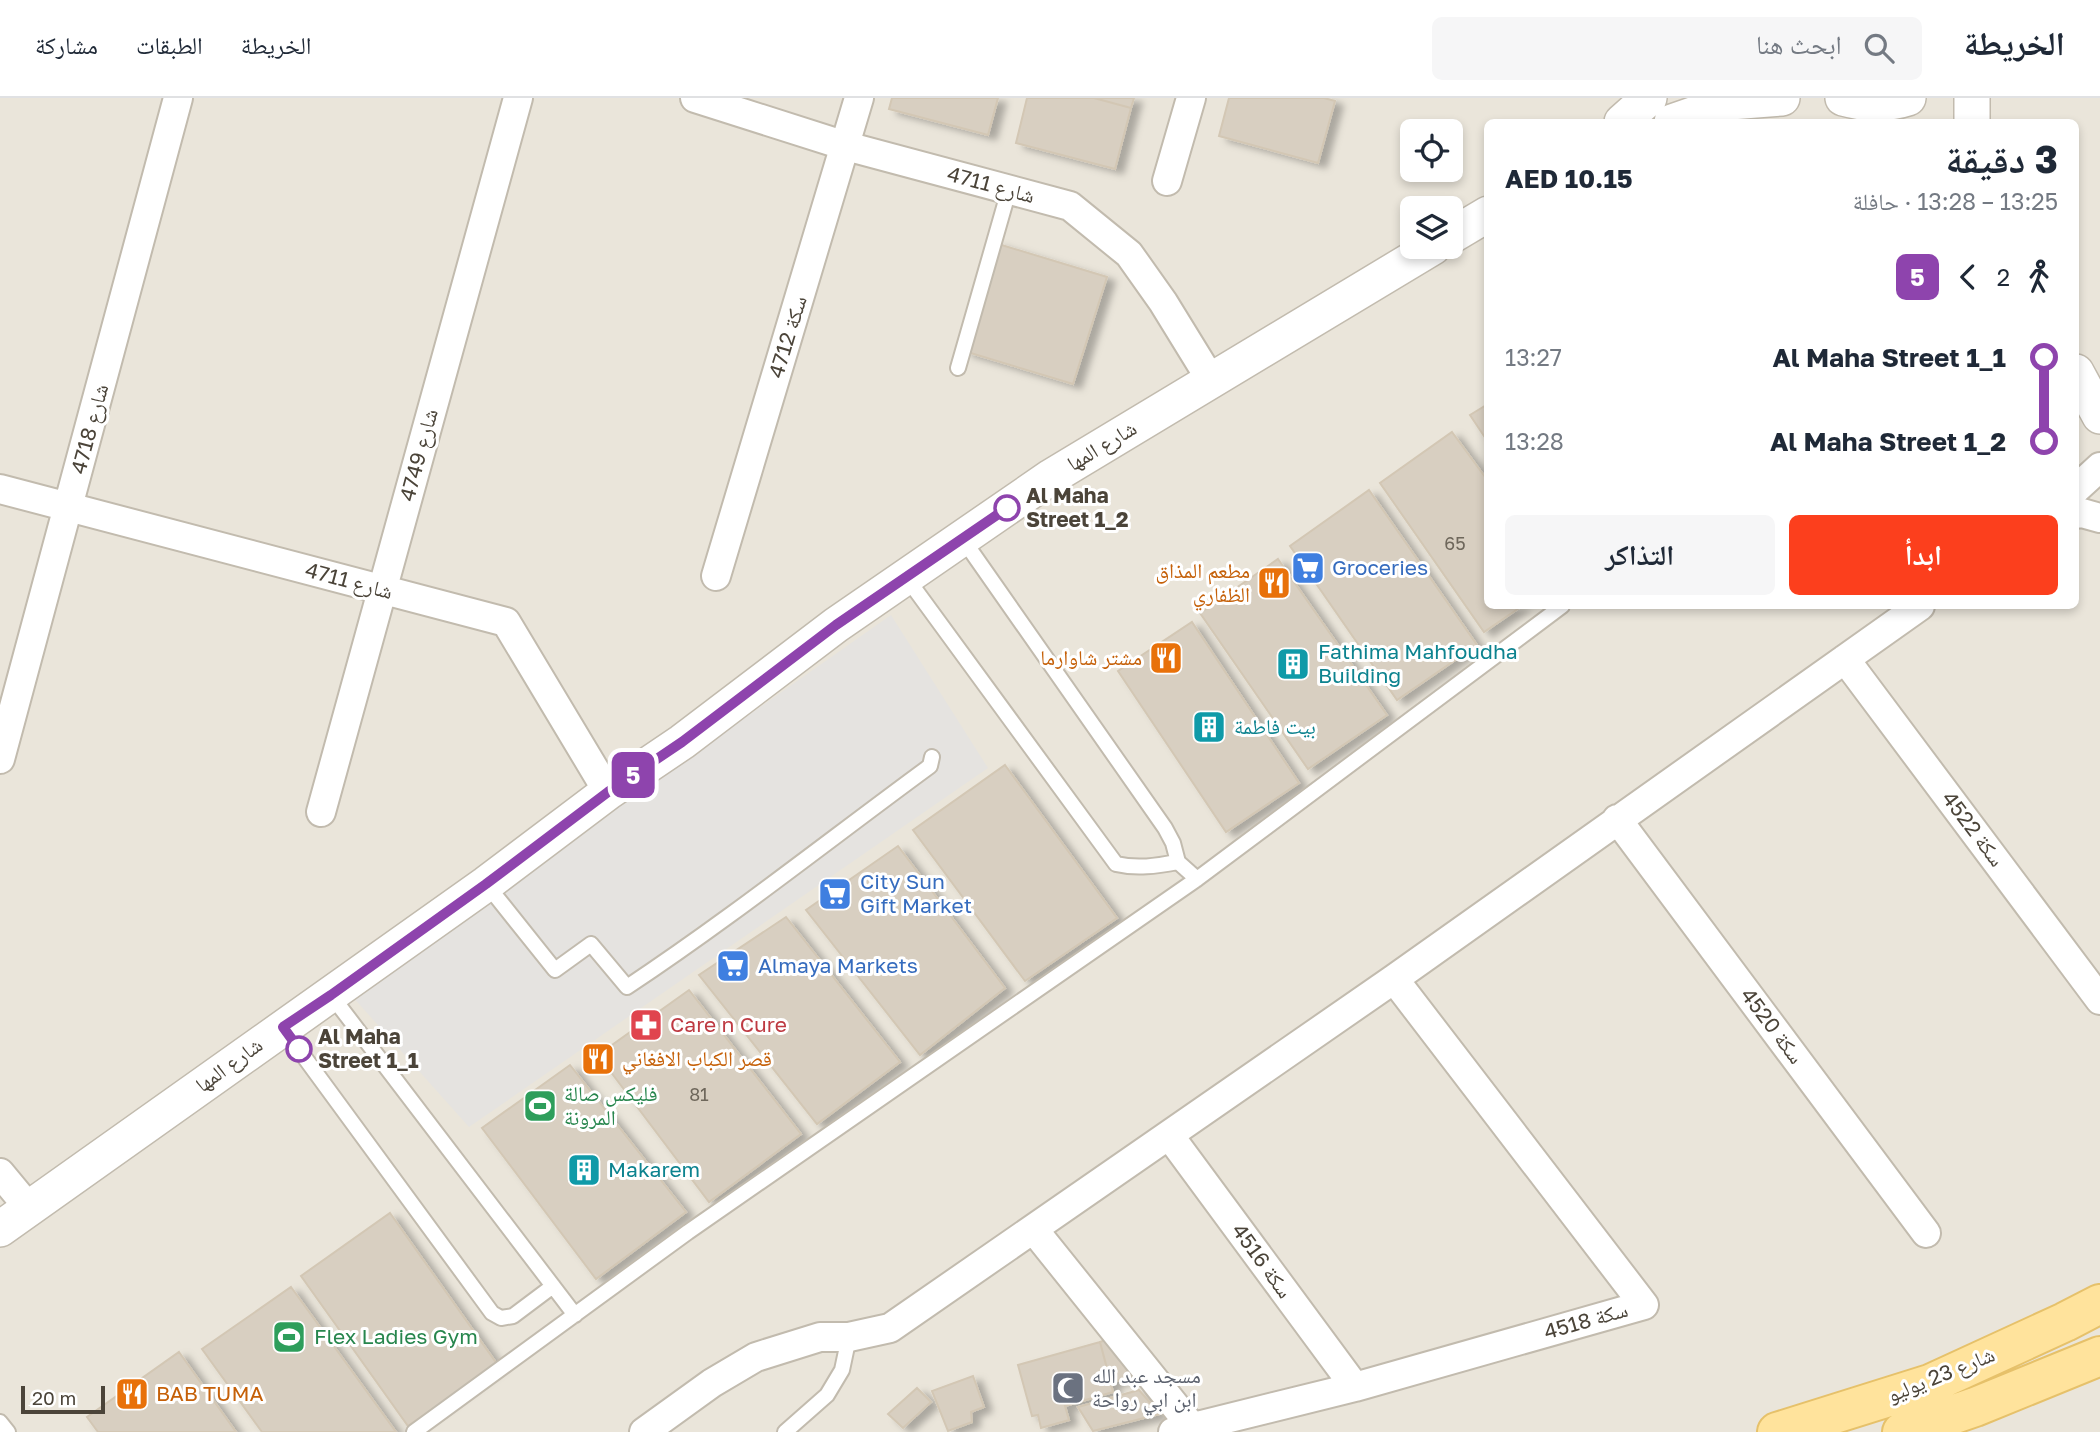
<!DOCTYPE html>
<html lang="ar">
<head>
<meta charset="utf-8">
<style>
  body { margin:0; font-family:"Golos Text","Noto Naskh Arabic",sans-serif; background:#f6f6f7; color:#1f2937; direction:rtl; height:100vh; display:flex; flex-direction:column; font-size:26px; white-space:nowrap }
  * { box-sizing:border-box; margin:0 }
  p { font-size:23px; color:#747a83 }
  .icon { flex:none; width:38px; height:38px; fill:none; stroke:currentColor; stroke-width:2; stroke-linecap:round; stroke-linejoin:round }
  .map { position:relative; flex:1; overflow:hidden; direction:ltr }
  .details { position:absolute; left:1484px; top:21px; width:595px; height:490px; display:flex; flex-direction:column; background:#fff; border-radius:10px; box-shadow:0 4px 10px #0003; direction:rtl }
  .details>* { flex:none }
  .badge { padding:0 14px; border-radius:10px; font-size:24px; line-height:46px }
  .fabs { position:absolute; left:1400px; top:21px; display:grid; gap:14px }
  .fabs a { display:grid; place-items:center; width:63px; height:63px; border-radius:10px; background:#fff; box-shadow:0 4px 10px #0003; font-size:35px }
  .scale { position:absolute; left:21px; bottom:18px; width:84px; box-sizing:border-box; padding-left:7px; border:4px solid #4b4439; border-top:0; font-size:19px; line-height:24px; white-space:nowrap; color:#4b4439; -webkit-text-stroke:5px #fff; paint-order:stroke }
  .map>.badge { position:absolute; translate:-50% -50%; box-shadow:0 0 0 4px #fff }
  .legs { display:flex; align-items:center; gap:10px; height:77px; padding:0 21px; font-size:23px }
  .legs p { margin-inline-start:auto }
  .head { display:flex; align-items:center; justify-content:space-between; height:119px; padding:0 21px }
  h1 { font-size:38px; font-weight:700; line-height:52px }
  .primary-button { display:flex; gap:14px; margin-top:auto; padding:14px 21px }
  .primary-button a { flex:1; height:80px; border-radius:10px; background:#fc3f1d; color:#fff; font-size:28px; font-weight:700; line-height:80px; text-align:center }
  .primary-button a+a { background:#f6f6f7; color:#1f2937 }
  ul { padding:0 21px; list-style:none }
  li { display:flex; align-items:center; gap:24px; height:84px; font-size:26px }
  li i { display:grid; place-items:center; width:10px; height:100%; margin:0 9px; background:currentColor }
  li i::after { content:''; width:18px; height:18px; margin:-9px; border:5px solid; border-radius:50%; background:#fff }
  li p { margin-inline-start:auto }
  li:first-child i { background:linear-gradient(#0000 50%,currentColor 0) }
  li:last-child i { background:linear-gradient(currentColor 50%,#0000 0) }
  header { display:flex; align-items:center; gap:42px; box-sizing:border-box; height:98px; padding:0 35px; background:#fff; border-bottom:2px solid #e0e1e3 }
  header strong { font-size:33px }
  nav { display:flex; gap:38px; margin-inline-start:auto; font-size:24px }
  .search { width:490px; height:63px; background:#f6f6f7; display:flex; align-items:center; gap:18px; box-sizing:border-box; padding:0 24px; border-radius:10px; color:#747a83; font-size:26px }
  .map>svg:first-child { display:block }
  .residential { fill:#eae5da; fill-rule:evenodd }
  .parking { fill:#e5e3e0 }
  .building { fill:#d8cfc1; stroke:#d3c7b4; stroke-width:2; filter:url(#shadow) }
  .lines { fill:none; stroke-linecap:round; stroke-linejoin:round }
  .service-casing { stroke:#c2bbae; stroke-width:18 }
  .minor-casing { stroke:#c2bbae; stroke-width:32 }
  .tertiary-casing { stroke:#c2bbae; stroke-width:38 }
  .primary-casing { stroke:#e6c16a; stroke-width:42 }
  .service { stroke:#fff; stroke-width:14 }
  .minor { stroke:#fff; stroke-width:28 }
  .tertiary { stroke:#fff; stroke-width:35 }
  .primary { stroke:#ffe39c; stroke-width:38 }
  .line-1-casing { stroke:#fff; stroke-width:16 }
  .line-1 { stroke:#8e44ad; stroke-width:10 }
  .stop-1-dot { fill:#fff; stroke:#8e44ad; stroke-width:3.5 }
  .labels { text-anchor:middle; stroke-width:6; stroke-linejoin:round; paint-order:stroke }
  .number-label { font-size:18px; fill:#6e675b }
  .street-label { font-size:21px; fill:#4b4439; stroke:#fff }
  .stop-label { font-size:21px; font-weight:bold; fill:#4b4439; stroke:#fff; text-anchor:start }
  .shop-label { font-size:21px; fill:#366cbe; stroke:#fff; text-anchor:start }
  .food-label { font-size:21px; fill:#c56008; stroke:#fff; text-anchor:end }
  .culture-label { font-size:21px; fill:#0d838f; stroke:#fff; text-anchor:start }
  .health-label { font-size:21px; fill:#be3a42; stroke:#fff; text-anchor:start }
  .leisure-label { font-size:21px; fill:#27864d; stroke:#fff; text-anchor:start }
  .worship-label { font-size:21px; fill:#5b616d; stroke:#fff; text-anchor:start }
</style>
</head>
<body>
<header>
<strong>الخريطة</strong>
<div class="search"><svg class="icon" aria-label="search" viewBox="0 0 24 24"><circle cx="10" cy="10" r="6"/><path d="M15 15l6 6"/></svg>ابحث هنا</div>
<nav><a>الخريطة</a><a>الطبقات</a><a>مشاركة</a></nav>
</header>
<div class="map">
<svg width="2100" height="1334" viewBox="0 0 2100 1334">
  <defs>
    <filter id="shadow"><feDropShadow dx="8" dy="4.5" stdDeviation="3.5" flood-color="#0004"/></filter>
  </defs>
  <rect width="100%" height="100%" fill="#f6f3ec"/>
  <path class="residential" d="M0 0H2100V1334H0ZM1488 24H2076V508H1488ZM1412 33H1451V72H1412ZM1412 110H1451V149H1412Z"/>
  <path class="parking" d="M891 517 988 670 469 1029 351 897Z"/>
  <path class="building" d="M892 0H998L988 37 889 11Z
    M1027 0H1094L1131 10 1115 71 1016 45Z
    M1094 0H1134L1131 10Z
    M1229 0H1324L1335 3 1318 65 1219 38Z
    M995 145 1107 179 1073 286 964 253Z
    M1488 306V344L1470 317Z
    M1452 334 1488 383V508H1522L1484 534 1380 385Z
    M1369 392 1477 547 1397 602 1290 448Z
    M1278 461 1387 617 1308 671 1200 515Z
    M1192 524 1299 685 1226 734 1118 573Z
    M1005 667 1117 820 1025 883 913 732Z
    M898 748 1005 890 920 957 806 812Z
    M786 819 900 964 817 1026 699 877Z
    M689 892 801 1036 709 1104 598 957Z
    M570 967 686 1114 596 1181 482 1030Z
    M390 1115 497 1266 408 1328 301 1178Z
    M291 1189 396 1334H262L202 1251Z
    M1106 1242 1134 1277 1111 1285 1100 1244Z
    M1100 1244 1113 1294 1065 1308 1069 1322 1041 1330 1038 1317 1032 1318 1018 1267Z
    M179 1254 236 1334H98L87 1319Z
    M973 1278 984 1309 971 1314 972 1324 948 1333 932 1293Z
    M917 1290 931 1304 903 1330 888 1316Z
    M1139 1292 1160 1316 1093 1333 1078 1309Z"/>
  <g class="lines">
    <defs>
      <path id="service" d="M958 270 1009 92
        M962 440 1165 730 1173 745 1178 764 1197 781
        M906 479 1116 766C1137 771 1156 768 1178 764
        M487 787 555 872 591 846 627 889C731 820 829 742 930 668L932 659
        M331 897 575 1217
        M283 930 492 1215 501 1220 513 1218 553 1188
        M0 1324 8 1334
        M414 1334 688 1134 1197 781 1562 508
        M785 1334 827 1297 842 1272 849 1239"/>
      <path id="minor" d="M695 0 846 48 1070 108 1129 156 1163 204 1211 282
        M1167 83 1191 0
        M0 391 506 524 608 694
        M2076 391 2100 369
        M2076 416 2082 415 2100 420
        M716 478 859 0
        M1845 561 2100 902
        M0 661 178 0
        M321 714 518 0
        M1617 721 1926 1135
        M1169 1037 1355 1289
        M0 1075 29 1110
        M1034 1132 1192 1329
        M644 1334 712 1285 756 1259 820 1239H849L890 1230 1394 881 1920 508
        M1173 1334 1355 1289 1644 1207 1394 881"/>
      <path id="tertiary" d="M1843 0C1865 6 1887 7 1908 0
        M1972 0V24
        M1622 24 1649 0
        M1672 24 1730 4 1782 0
        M1451 138 1488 116
        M2076 274 2100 318
        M0 1131 486 786 608 694 682 644 836 527 1051 379 1433 149"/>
      <path id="primary" d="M1777 1334 1930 1286 2065 1224 2100 1206
        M1902 1334 1975 1309 2100 1258"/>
    </defs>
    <use href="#service" class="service-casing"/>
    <use href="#minor" class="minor-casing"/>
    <use href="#tertiary" class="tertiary-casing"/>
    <use href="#primary" class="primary-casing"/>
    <use href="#service" class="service"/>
    <use href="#minor" class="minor"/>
    <use href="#tertiary" class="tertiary"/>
    <use href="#primary" class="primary"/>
  </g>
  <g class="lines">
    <defs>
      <path id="line-1" d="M299 951 283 929 331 897 486 786 608 694 682 644 836 527 1007 410"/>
    </defs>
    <use href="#line-1" class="line-1-casing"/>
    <use href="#line-1" class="line-1"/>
  </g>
  <defs>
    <symbol id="supermarket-square" viewBox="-11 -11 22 22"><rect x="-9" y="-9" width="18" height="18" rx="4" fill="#3f7fe0" stroke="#fff"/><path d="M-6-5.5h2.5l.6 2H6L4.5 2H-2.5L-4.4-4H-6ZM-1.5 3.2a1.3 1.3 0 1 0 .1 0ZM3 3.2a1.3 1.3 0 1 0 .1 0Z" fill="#fff"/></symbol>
    <symbol id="restaurant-square" viewBox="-11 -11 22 22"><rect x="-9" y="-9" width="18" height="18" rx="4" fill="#e8710a" stroke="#fff"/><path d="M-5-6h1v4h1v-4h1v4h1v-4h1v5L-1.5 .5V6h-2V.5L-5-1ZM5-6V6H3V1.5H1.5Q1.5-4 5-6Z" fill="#fff"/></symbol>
    <symbol id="building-square" viewBox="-11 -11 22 22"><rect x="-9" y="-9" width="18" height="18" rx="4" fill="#0f9aa8" stroke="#fff"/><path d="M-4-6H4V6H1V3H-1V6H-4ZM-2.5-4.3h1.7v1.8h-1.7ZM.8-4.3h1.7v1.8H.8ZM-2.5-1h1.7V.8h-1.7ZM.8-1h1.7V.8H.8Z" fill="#fff"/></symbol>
    <symbol id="pharmacy-square" viewBox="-11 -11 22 22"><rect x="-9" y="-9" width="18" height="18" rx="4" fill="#e0444e" stroke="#fff"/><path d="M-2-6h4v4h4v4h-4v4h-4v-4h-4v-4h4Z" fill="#fff"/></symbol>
    <symbol id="stadium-square" viewBox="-11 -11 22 22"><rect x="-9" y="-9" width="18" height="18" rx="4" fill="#2e9e5b" stroke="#fff"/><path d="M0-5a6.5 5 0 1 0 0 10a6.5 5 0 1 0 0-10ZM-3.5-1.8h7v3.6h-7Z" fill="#fff"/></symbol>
    <symbol id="mosque-square" viewBox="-11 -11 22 22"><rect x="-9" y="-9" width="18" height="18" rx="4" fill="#6b7280" stroke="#fff"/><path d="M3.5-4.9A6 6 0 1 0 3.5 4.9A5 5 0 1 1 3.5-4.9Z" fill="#fff"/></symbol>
  </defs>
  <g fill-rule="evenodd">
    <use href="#supermarket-square" x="1289" y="451" width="38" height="38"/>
    <use href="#restaurant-square" x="1255" y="466" width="38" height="38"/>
    <use href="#restaurant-square" x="1147" y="541" width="38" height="38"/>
    <use href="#building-square" x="1274" y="547" width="38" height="38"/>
    <use href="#building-square" x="1190" y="610" width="38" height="38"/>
    <use href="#supermarket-square" x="816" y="777" width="38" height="38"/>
    <use href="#supermarket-square" x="714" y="849" width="38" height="38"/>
    <use href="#pharmacy-square" x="627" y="908" width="38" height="38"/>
    <use href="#restaurant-square" x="579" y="942" width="38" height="38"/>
    <use href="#stadium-square" x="521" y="989" width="38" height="38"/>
    <use href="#building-square" x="565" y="1053" width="38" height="38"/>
    <use href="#stadium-square" x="270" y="1220" width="38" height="38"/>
    <use href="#mosque-square" x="1049" y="1271" width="38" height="38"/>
    <use href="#restaurant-square" x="113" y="1277" width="38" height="38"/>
  </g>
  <g class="stop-1-dot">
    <circle cx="1007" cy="410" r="12"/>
    <circle cx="299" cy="951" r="12"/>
  </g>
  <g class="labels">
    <g class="number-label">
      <text x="1455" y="452">65</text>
      <text x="699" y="1003">81</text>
    </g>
    <g class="street-label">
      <text transform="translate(991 87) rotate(15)" y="7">4711 شارع</text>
      <text transform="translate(788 239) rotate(-73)" y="7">سكة 4712</text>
      <text transform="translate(90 331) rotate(-75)" y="7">4718 شارع</text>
      <text transform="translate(1102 348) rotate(-31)" y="7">شارع المها</text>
      <text transform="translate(419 357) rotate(-75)" y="7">4749 شارع</text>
      <text transform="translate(349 483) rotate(15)" y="7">4711 شارع</text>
      <text transform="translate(1973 731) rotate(53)" y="7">سكة 4522</text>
      <text transform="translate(1772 928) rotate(53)" y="7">سكة 4520</text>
      <text transform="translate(229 967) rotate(-36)" y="7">شارع المها</text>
      <text transform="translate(1262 1163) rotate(54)" y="7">سكة 4516</text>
      <text transform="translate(1586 1223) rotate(-16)" y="7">سكة 4518</text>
      <text transform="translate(1941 1277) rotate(-22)" y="7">شارع 23 يوليو</text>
    </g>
    <g class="stop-label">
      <text x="1026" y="405">Al Maha<tspan x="1026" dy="24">Street 1_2</tspan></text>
      <text x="318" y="946">Al Maha<tspan x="318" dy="24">Street 1_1</tspan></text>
    </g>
    <g class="shop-label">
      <text x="1332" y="477">Groceries</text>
      <text x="860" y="791">City Sun<tspan x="860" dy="24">Gift Market</tspan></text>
      <text x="758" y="875">Almaya Markets</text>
    </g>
    <g class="food-label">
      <text x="1250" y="480">مطعم المذاق<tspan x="1250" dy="24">الظفاري</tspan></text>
      <text x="1142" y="567">مشتر شاوارما</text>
      <text x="622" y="968" text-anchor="start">قصر الكباب الافغاني</text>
      <text x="156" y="1303" text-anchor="start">BAB TUMA</text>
    </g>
    <g class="culture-label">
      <text x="1318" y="561">Fathima Mahfoudha<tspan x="1318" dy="24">Building</tspan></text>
      <text x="1234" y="636">بيت فاطمة</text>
      <text x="608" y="1079">Makarem</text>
    </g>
    <g class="health-label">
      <text x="670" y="934">Care n Cure</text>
    </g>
    <g class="leisure-label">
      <text x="564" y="1003">فليكس صالة<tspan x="564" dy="24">المرونة</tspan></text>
      <text x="314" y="1246">Flex Ladies Gym</text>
    </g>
    <g class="worship-label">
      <text x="1092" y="1285">مسجد عبد الله<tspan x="1092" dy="24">ابن ابي رواحة</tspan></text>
    </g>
  </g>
</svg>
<div class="fabs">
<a><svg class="icon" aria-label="locate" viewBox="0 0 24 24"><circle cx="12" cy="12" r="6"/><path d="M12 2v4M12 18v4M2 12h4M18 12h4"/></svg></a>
<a><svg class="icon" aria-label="layers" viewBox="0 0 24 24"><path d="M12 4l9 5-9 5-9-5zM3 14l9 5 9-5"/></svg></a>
</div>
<div class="scale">20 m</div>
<b class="badge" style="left:633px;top:677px;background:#8e44ad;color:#fff">5</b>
<section class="details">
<div class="head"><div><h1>3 دقيقة</h1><p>13:25 – 13:28 · حافلة</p></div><b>AED 10.15</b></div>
<div class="legs"><svg class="icon" aria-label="walk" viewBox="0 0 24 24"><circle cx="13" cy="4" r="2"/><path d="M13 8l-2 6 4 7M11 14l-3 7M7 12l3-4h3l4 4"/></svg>2<svg class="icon" aria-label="back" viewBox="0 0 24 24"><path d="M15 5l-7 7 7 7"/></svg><b class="badge" style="background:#8e44ad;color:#fff">5</b></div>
<ul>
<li><i style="color:#8e44ad"></i><b>Al Maha Street 1_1</b><p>13:27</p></li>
<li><i style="color:#8e44ad"></i><b>Al Maha Street 1_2</b><p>13:28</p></li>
</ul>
<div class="primary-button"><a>ابدأ</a><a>التذاكر</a></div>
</section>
</div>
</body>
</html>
